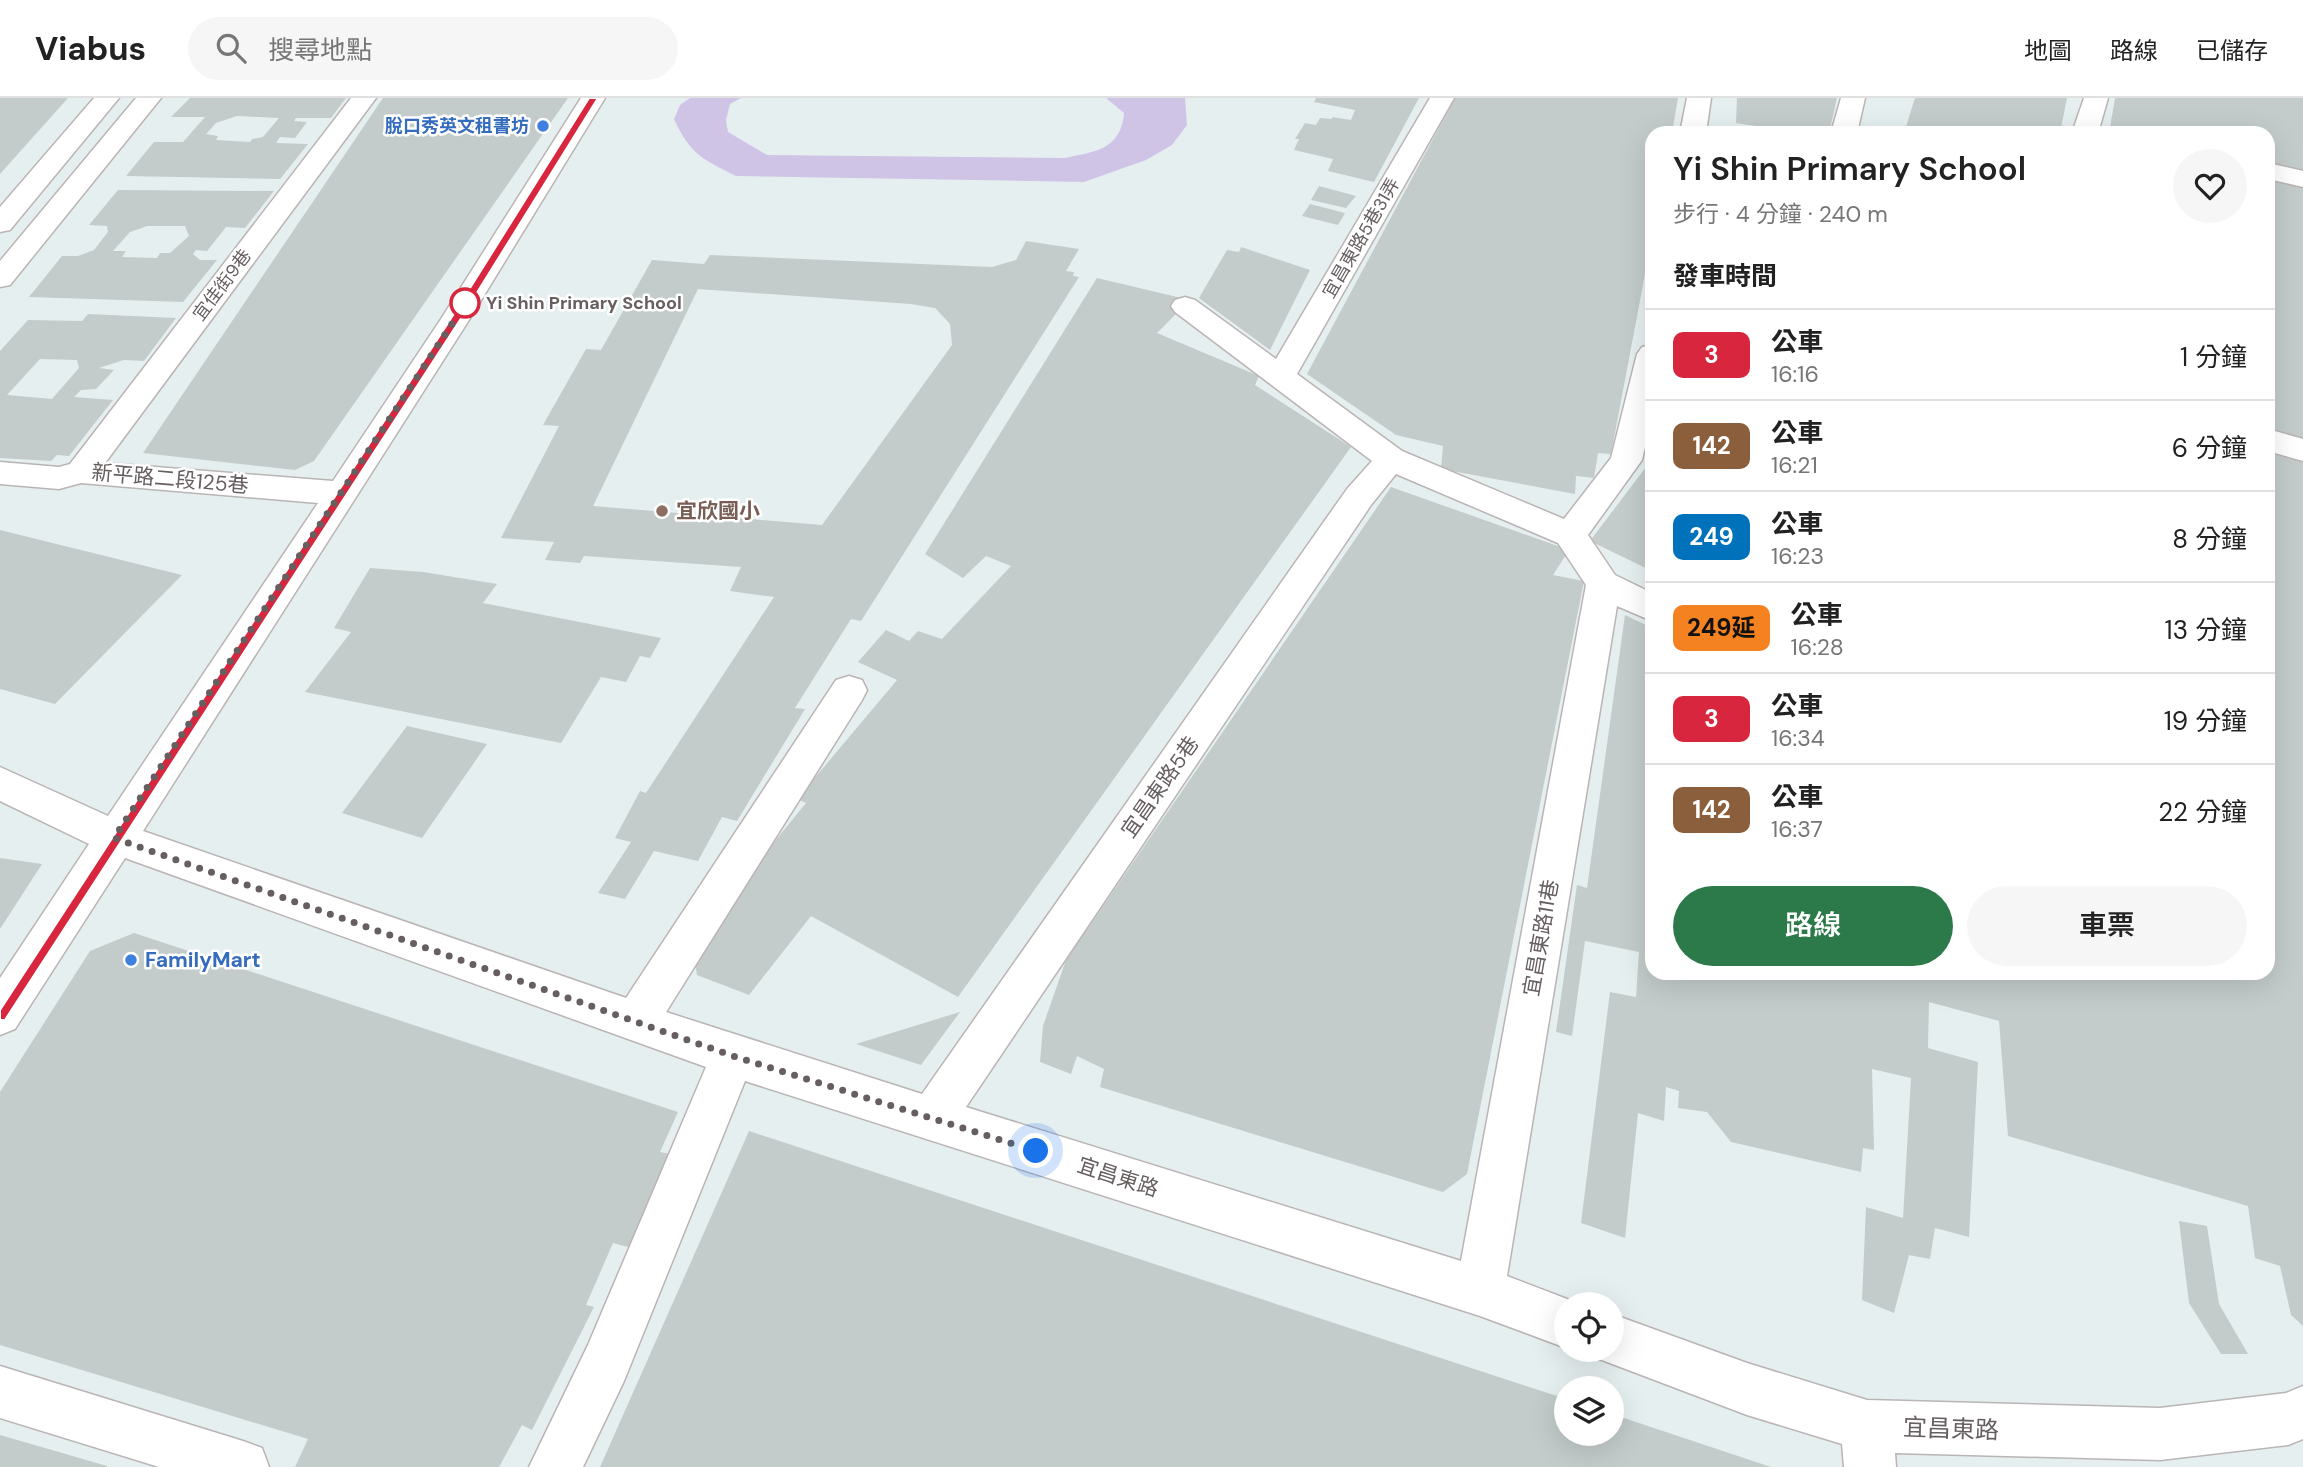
<!DOCTYPE html>
<html lang="zh-TW">
<head>
<meta charset="utf-8">
<style>
  body { margin:0; font-family:"DM Sans","Noto Sans TC",sans-serif; background:#f6f6f6; color:#222; height:100vh; display:flex; flex-direction:column; font-size:26px; white-space:nowrap }
  * { box-sizing:border-box; margin:0 }
  p { font-size:23px; color:#767676 }
  .icon { flex:none; width:38px; height:38px; fill:none; stroke:currentColor; stroke-width:2; stroke-linecap:round; stroke-linejoin:round }
  .map { position:relative; flex:1; overflow:hidden }
  .side { position:absolute; left:1645px; top:28px; width:630px; height:854px; display:flex; flex-direction:column; background:#fff; border-radius:21px; box-shadow:0 7px 28px #0002 }
  .side>* { flex:none }
  .badge { padding:0 14px; border-radius:10px; font-size:24px; line-height:46px }
  .buttons { position:absolute; left:1554px; top:1194px; display:grid; gap:14px }
  .buttons a { display:grid; place-items:center; width:70px; height:70px; border-radius:50%; background:#fff; box-shadow:0 7px 28px #0002; font-size:35px }
  .you { position:absolute; width:35px; height:35px; margin:-18px; border:5px solid #fff; border-radius:50%; background:#1a73e8; box-shadow:0 0 0 10px #1a73e833 }
  .map>.badge { position:absolute; translate:-50% -50%; box-shadow:0 0 0 4px #fff }
  h2 { padding:0 28px; font-size:26px; line-height:63px }
  .round { display:grid; place-items:center; flex:none; width:74px; height:74px; border-radius:37px; background:#f6f6f6 }
  .headline { display:flex; align-items:center; justify-content:space-between; height:119px; padding:0 28px }
  h1 { font-size:33px; font-weight:600; line-height:52px }
  .button { display:flex; gap:14px; margin-top:auto; padding:14px 28px }
  .button a { flex:1; height:80px; border-radius:42px; background:#2c794a; color:#fff; font-size:28px; font-weight:600; line-height:80px; text-align:center }
  .button a+a { background:#f6f6f6; color:#222 }
  ul { padding:0; list-style:none }
  li { display:flex; align-items:center; gap:21px; height:91px; padding:0 28px; border-top:2px solid #e0e0e0 }
  li div { flex:1 }
  li b { display:block; font-size:26px }
  li em { font-style:normal }
  li .badge { min-width:77px; font-weight:700; text-align:center }
  header { display:flex; align-items:center; gap:42px; box-sizing:border-box; height:98px; padding:0 35px; background:#fff; border-bottom:2px solid #e0e0e0 }
  header strong { font-size:33px }
  nav { display:flex; gap:38px; margin-inline-start:auto; font-size:24px }
  .search { width:490px; height:63px; background:#f6f6f6; display:flex; align-items:center; gap:18px; box-sizing:border-box; padding:0 24px; border-radius:38px; color:#767676; font-size:26px }
  .map>svg:first-child { display:block }
  .green { fill:#cfc4e6 }
  .building { fill:#c3cbcb; fill-rule:evenodd }
  .lines { fill:none; stroke-linecap:round; stroke-linejoin:round }
  .minor-casing { stroke:#bab4b4; stroke-width:3 }
  .minor { fill:#fff; fill-rule:evenodd }
  .line { fill:#d7263d; stroke:#fff; stroke-width:2 }
  .walk { stroke:#665e5f; stroke-width:7; stroke-dasharray:0 12.6 }
  .shop-dot { fill:#3f7fe0; stroke:#fff; stroke-width:2.5 }
  .stop-dot { fill:#fff; stroke:#d7263d; stroke-width:3.5 }
  .education-dot { fill:#8d6e63; stroke:#fff; stroke-width:2.5 }
  .labels { text-anchor:middle; stroke-width:5; stroke-linejoin:round; paint-order:stroke }
  .far-shop-label { font-size:18px; font-weight:bold; fill:#366cbe; stroke:#fff; text-anchor:end }
  .far-street-label { font-size:18px; fill:#665e5f; stroke:#fff }
  .far-stop-label { font-size:18px; font-weight:bold; fill:#665e5f; stroke:#fff; text-anchor:start }
  .street-label { font-size:21px; fill:#665e5f; stroke:#fff }
  .education-label { font-size:21px; font-weight:bold; fill:#785e54; stroke:#fff; text-anchor:start }
  .shop-label { font-size:21px; font-weight:bold; fill:#366cbe; stroke:#fff; text-anchor:start }
  .near-street-label { font-size:24px; fill:#665e5f; stroke:#fff }
</style>
</head>
<body>
<header>
<strong>Viabus</strong>
<div class="search"><svg class="icon" aria-label="search" viewBox="0 0 24 24"><circle cx="10" cy="10" r="6"/><path d="M15 15l6 6"/></svg>搜尋地點</div>
<nav><a>地圖</a><a>路線</a><a>已儲存</a></nav>
</header>
<div class="map">
<svg width="2303" height="1369" viewBox="0 0 2303 1369">
  <rect width="100%" height="100%" fill="#e6eff0"/>
  <path class="green" d="M690 0H741L730 6 726 22 728 34 767 57 1064 60C1094 54 1121 52 1124 15L1106 0H1185L1187 27 1172 47 1146 62 1084 84 736 78C702 61 690 56 674 21L680 7Z"/>
  <path class="building" d="M0 0H68L0 76Z
    M190 0H346L331 20H296L294 23 307 24 295 40 280 39 276 45 308 46 280 81 126 78 154 44H183L205 19H171ZM237 18 279 20 263 39 252 41 250 44 216 42 218 38 206 36 216 25Z
    M383 0H568L314 363 295 372 143 355Z
    M1316 0H1419L1374 84 1328 73 1333 61 1294 52 1299 41H1295L1305 25 1316 27 1320 20 1332 21V19L1351 22 1355 12 1314 4Z
    M1455 0H1678L1672 35H1652V139L1611 356 1598 355 1594 380 1576 378 1575 396 1441 371 1443 348 1396 337 1307 276Z
    M1737 0H1837L1829 35H1801L1736 25Z
    M1915 0H2067L2060 35H1904Z
    M2115 0H2303V74L2268 66V35H2131L2110 30Z
    M2268 80 2303 88V341L2268 332Z
    M1319 88 1356 98 1346 110 1311 102Z
    M118 92 274 93 245 130 226 129 207 153 196 152 193 156 200 162H217L183 204 29 199 62 158H78L94 152 108 134 107 128 89 127ZM147 128H185L189 138 170 155H160L157 160 122 159 126 153H113L130 134Z
    M1310 106 1345 115 1338 127 1302 118Z
    M1026 143 1079 151 1066 173 1074 174 1073 178 1079 179 861 523 851 521 795 610 805 611 737 723 722 719 698 763 654 753 625 801 598 795 631 744 615 740 640 693 646 695 774 499 730 493 741 469 584 458 580 465 545 462 554 444 501 440 559 328 543 327 586 251 601 252 652 162 704 166 710 157 992 169 1016 162ZM698 191 911 206 935 210 950 226 952 247 822 427 593 408Z
    M1241 149 1310 172 1270 252 1199 200 1227 152 1239 154Z
    M1097 180 1190 202 1157 235 1259 278 1255 287 1351 349 958 899 811 818 749 897 697 877 695 865 744 781 806 705 797 701 897 582 858 564 886 532 909 543 918 533 942 541 1011 468 986 458 963 480 925 456Z
    M88 216 176 220 144 263 124 262 99 270 114 272 96 291 81 292 74 299 113 302 69 358 57 357 51 363 0 360V253L28 222 82 223ZM40 261 77 262 79 270 52 301 7 297Z
    M2268 354 2303 364V1228L2291 1217 2280 1168 2255 1160 2248 1108 2008 1038 1999 923 1929 904 1928 950 1978 964 1969 1139 1935 1130 1930 1161 1909 1157 1894 1215 1862 1202 1866 1109 1903 1120 1911 980 1872 971 1874 1052 1863 1050 1861 1074 1731 1044 1707 1014 1678 1010 1679 993 1666 989 1664 1023 1638 1015 1625 1140 1581 1125 1610 894 1636 899 1639 854 1585 843 1572 938 1556 934 1577 787 1587 790 1625 517 1652 530V875H2268Z
    M1652 355V473L1590 443 1649 365Z
    M1391 389 1569 452 1553 477 1584 483 1467 1076 1443 1094 1100 989 1104 971 1077 958 1071 976 1040 964 1043 928 1066 862Z
    M0 432 182 477 55 606 0 591Z
    M370 470 423 474 497 486 483 505 661 540 650 560 640 558 626 584 601 579 561 645 305 594 351 534 334 530Z
    M407 628 487 646 422 740 342 715Z
    M0 760 42 766 0 831Z
    M134 835 678 1014 660 1054 676 1057 632 1150 613 1145 586 1207 594 1209 532 1332 522 1327 499 1369H295L308 1341 0 1247V994L90 853Z
    M960 914 921 967 856 946Z
    M749 1033 1566 1301V1335H1612V1316L1771 1369H600Z
    M2179 1123 2207 1128 2219 1206 2248 1256H2221L2189 1205Z
    M0 1337 107 1368V1369H0Z"/>
  <g class="lines">
    <defs>
      <path id="minor" d="M94 0H119L10 132 0 134V109Z
        M136 0H161L10 187 0 189V163Z
        M351 0H376L105 365 333 383 441 221 581 0H605L469 222 143 733 626 900 836 582 849 578 862 582 867 592 862 602 666 914 922 996 1347 391 1372 363 1175 214 1171 208 1175 202 1185 199 1195 202 1276 261 1430 0H1454L1297 276 1402 353 1564 421 1611 360 1637 256 1642 249 1652 247V319L1642 362 1588 437 1615 477 1652 495V523L1617 508 1507 1178 1580 1206H1566V1250L1480 1218 745 983 624 1283 583 1369H529L588 1247 706 969 125 760 15 931 0 937V880L89 746 0 703V669L108 718 318 405 81 385 59 391 0 386V364L59 369 70 366ZM1396 376 1558 445 1586 487 1461 1163 966 1009 1371 407Z
        M1687 0H1711L1706 35H1680Z
        M1841 0H1865L1857 35H1831Z
        M2084 0H2108L2098 35H2072Z
        M2268 65 2303 73V89L2268 81Z
        M2268 331 2303 341V363L2268 353Z
        M1612 1216 1747 1265 1867 1302 2160 1310 2286 1295 2303 1288V1341L2288 1347 2160 1362 1895 1355 1896 1369H1844L1842 1346 1747 1317 1594 1259 1591 1251H1612Z
        M0 1268 243 1343 262 1350 269 1369H159L0 1320Z"/>
    </defs>
    <use href="#minor" class="minor-casing"/>
    <use href="#minor" class="minor"/>
  </g>
  <path class="line" d="M589 0H598L460 222 5 922H0V912L450 222Z"/>
  <g class="lines">
    <path class="walk" d="M465 205 469 200 114 740 733 958 1036 1053"/>
  </g>
  <g class="shop-dot">
    <circle cx="543" cy="28" r="7"/>
    <circle cx="131" cy="862" r="7"/>
  </g>
  <circle class="stop-dot" cx="465" cy="205" r="14"/>
  <circle class="education-dot" cx="662" cy="413" r="7"/>
  <g class="labels">
    <g class="far-shop-label">
      <text x="529" y="34">脫口秀英文租書坊</text>
    </g>
    <g class="far-street-label">
      <text transform="translate(1361 140) rotate(-60)" y="6">宜昌東路5巷31弄</text>
      <text transform="translate(222 187) rotate(-53)" y="6">宜佳街9巷</text>
    </g>
    <g class="far-stop-label">
      <text x="486" y="211">Yi Shin Primary School</text>
    </g>
    <g class="street-label">
      <text transform="translate(170 381) rotate(5)" y="7">新平路二段125巷</text>
      <text transform="translate(1160 689) rotate(-55)" y="7">宜昌東路5巷</text>
      <text transform="translate(1541 840) rotate(-80)" y="7">宜昌東路11巷</text>
      <text transform="translate(1118 1079) rotate(18)" y="7">宜昌東路</text>
    </g>
    <g class="education-label">
      <text x="676" y="420">宜欣國小</text>
    </g>
    <g class="shop-label">
      <text x="145" y="869">FamilyMart</text>
    </g>
    <g class="near-street-label">
      <text transform="translate(1951 1331) rotate(2)" y="8">宜昌東路</text>
    </g>
  </g>
</svg>
<div class="buttons">
<a><svg class="icon" aria-label="locate" viewBox="0 0 24 24"><circle cx="12" cy="12" r="6"/><path d="M12 2v4M12 18v4M2 12h4M18 12h4"/></svg></a>
<a><svg class="icon" aria-label="layers" viewBox="0 0 24 24"><path d="M12 4l9 5-9 5-9-5zM3 14l9 5 9-5"/></svg></a>
</div>
<div class="you" style="left:1036px;top:1053px"></div>
<section class="side">
<div class="headline"><div><h1>Yi Shin Primary School</h1><p>步行 · 4 分鐘 · 240 m</p></div><a class="round"><svg class="icon" aria-label="heart" viewBox="0 0 24 24"><path d="M12 20l-8-8c-3-5 5-10 8-4 3-6 11-1 8 4z"/></svg></a></div>
<h2>發車時間</h2>
<ul>
<li><span class="badge" style="background:#d7263d;color:#fff">3</span><div><b>公車</b><p>16:16</p></div><em>1 分鐘</em></li>
<li><span class="badge" style="background:#8b5e3c;color:#fff">142</span><div><b>公車</b><p>16:21</p></div><em>6 分鐘</em></li>
<li><span class="badge" style="background:#0072bc;color:#fff">249</span><div><b>公車</b><p>16:23</p></div><em>8 分鐘</em></li>
<li><span class="badge" style="background:#f58220;color:#111">249延</span><div><b>公車</b><p>16:28</p></div><em>13 分鐘</em></li>
<li><span class="badge" style="background:#d7263d;color:#fff">3</span><div><b>公車</b><p>16:34</p></div><em>19 分鐘</em></li>
<li><span class="badge" style="background:#8b5e3c;color:#fff">142</span><div><b>公車</b><p>16:37</p></div><em>22 分鐘</em></li>
</ul>
<div class="button"><a>路線</a><a>車票</a></div>
</section>
</div>
</body>
</html>
